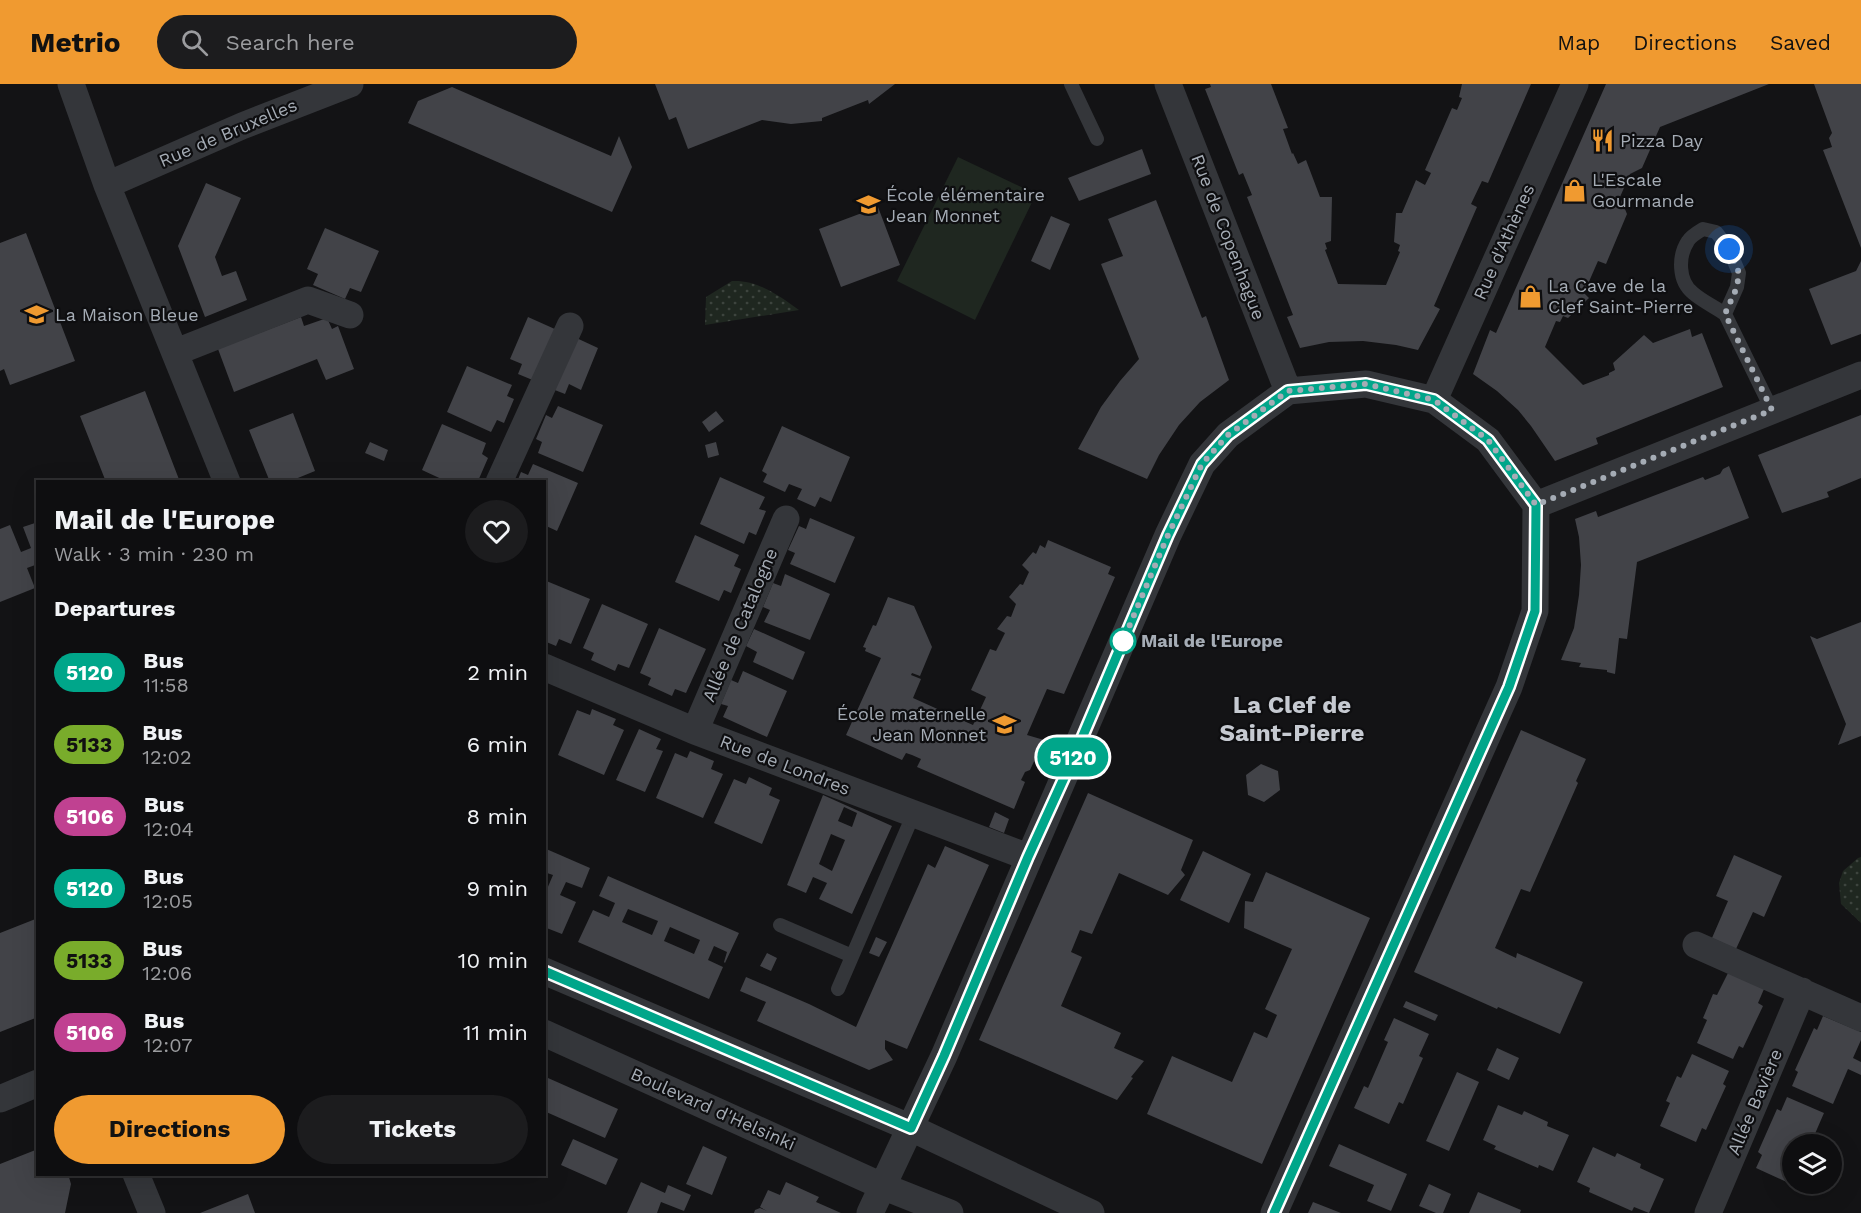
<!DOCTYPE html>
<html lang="en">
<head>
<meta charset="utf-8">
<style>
  body { margin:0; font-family:"Work Sans",sans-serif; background:#1c1c1e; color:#f1f3f6; height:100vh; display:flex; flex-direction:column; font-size:22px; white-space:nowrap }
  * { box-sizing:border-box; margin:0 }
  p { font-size:20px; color:#9b9c9f }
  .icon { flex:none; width:33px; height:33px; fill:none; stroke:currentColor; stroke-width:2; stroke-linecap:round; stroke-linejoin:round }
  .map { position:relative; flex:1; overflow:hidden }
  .sheet { position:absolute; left:36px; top:396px; width:510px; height:696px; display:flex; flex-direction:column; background:#0e0e10; border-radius:0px; box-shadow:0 6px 24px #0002,0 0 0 2px #2e2e30 }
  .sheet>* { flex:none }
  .badge { padding:0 12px; border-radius:20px; font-size:21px; line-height:39px }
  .fabs { position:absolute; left:1782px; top:1050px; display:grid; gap:12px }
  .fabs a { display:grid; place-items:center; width:60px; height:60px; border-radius:50%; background:#0e0e10; box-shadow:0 6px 24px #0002,0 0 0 2px #2e2e30; font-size:30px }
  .you { position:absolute; width:30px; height:30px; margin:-15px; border:4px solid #fff; border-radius:50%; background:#1a73e8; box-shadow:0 0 0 9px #1a73e833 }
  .map>.badge { position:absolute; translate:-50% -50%; box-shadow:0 0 0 3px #fff }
  h2 { padding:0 18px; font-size:22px; line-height:54px }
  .round { display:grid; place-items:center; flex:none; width:63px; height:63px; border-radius:32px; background:#1c1c1e }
  .summary { display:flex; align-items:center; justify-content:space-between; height:102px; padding:0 18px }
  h1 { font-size:28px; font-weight:700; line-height:45px }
  .action { display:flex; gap:12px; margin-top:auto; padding:12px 18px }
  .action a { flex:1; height:69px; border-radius:36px; background:#f09a30; color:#111; font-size:24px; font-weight:700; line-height:69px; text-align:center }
  .action a+a { background:#1c1c1e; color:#f1f3f6 }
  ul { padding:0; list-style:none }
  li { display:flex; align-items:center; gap:18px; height:72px; padding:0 18px }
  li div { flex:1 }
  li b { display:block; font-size:22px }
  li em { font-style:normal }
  li .badge { min-width:66px; font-weight:700; text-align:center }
  header { display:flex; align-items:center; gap:36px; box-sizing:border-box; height:84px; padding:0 30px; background:#f09a30; color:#111 }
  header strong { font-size:28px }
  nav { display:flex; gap:33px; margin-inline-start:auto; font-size:21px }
  .search { width:420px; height:54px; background:#1c1c1e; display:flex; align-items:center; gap:15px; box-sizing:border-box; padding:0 21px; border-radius:33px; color:#9b9c9f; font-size:22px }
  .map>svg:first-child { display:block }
  .grass { fill:#1f2720 }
  .park { fill:url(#park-dots) }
  .building { fill:#424348; fill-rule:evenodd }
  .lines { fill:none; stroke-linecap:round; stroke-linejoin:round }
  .lane { stroke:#34363a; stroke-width:14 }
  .street { stroke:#34363a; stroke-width:27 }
  .line-casing { stroke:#fff; stroke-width:14 }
  .line { stroke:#00a68a; stroke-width:9 }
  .walk { stroke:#a5acb5; stroke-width:6; stroke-dasharray:0 10.8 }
  .stop-dot { fill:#fff; stroke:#00a68a; stroke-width:3 }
  .labels { text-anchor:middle; stroke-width:4.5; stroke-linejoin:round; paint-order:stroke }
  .street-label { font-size:18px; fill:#a5acb5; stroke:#0e0e10 }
  .poi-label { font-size:18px; fill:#a5acb5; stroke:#0e0e10; text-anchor:start }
  .stop-label { font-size:18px; font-weight:bold; fill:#a5acb5; stroke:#0e0e10; text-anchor:start }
  .district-label { font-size:24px; font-weight:bold; fill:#c6cad1; stroke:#0e0e10 }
</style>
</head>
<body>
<header>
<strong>Metrio</strong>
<div class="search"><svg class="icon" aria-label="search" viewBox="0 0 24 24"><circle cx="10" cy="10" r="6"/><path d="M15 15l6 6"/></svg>Search here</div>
<nav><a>Map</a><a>Directions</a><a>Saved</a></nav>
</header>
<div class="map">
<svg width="1861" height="1129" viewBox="0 0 1861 1129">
  <defs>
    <pattern id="park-dots" width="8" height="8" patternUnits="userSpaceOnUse" patternTransform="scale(1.5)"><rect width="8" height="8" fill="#1f2720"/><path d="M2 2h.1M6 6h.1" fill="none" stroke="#3d443e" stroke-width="1.8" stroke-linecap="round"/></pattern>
  </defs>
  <rect width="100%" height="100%" fill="#131315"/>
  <path class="grass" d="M958 73 1036 110 975 236 897 197Z"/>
  <path class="park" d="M732 197C758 196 778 211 799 226L705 241 706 213Z
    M1861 773V839L1841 820 1839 799 1843 787 1858 774Z"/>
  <path class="building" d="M655 0H895L869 20 868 16 822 34V37L791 40 762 36 688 65 676 33 669 36Z
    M1210 0H1271L1288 44 1283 45 1292 70 1293 69 1298 80 1306 76 1320 113H1332L1331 157 1325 159 1327 165 1325 166 1338 200 1386 201 1400 168 1398 167 1400 161 1394 158 1396 129H1402L1416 96 1425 101 1431 89 1425 86 1452 24 1457 26 1462 14 1459 13 1462 0H1531L1488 99 1482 97 1471 120 1477 123 1434 222 1440 225 1418 266 1396 261 1363 257 1329 258 1300 264 1287 233 1293 231 1247 113 1252 111 1243 89 1239 91 1205 5 1211 3Z
    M1606 0H1769L1660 43 1642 84 1630 90 1620 113 1627 130 1606 180 1598 177 1584 209 1589 214 1568 234 1563 232 1560 238 1556 237 1545 263 1583 301 1609 291V289L1615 286 1613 279 1644 251 1653 259 1690 245 1692 253 1702 249 1723 303 1596 354 1598 360 1555 377 1531 342 1518 326 1497 307 1473 290 1490 246 1496 249Z
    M1814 0H1861V164L1823 66 1832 63 1829 54 1832 49Z
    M452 3 611 72 619 52 632 83 612 128 408 39 418 17Z
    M1142 65 1151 90 1079 117 1068 94Z
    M206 99 241 114 215 173 222 192 236 187 247 216 205 233 178 162Z
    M1156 116 1202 234 1206 232 1229 296 1200 318 1179 341 1159 371 1147 395 1078 365 1101 323 1120 297 1139 275 1101 180 1123 172 1108 135Z
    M878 123 900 181 841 203 819 145Z
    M1051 132 1070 140 1050 186 1031 177Z
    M325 144 379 167 361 208 350 204 345 215 313 201 318 190 307 185Z
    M26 149 75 277 10 301 4 285 0 287V159Z
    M1861 177V250L1831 261 1809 205 1856 187Z
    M301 233 304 242 327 234 332 245 338 242 354 285 326 296 317 275 234 308 218 265Z
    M528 233 557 246 535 297 518 290 522 280 510 275Z
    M570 251 598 264 581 306 569 300 565 310 547 303Z
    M467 282 512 301 507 312 514 315 504 339 497 336 491 348 447 328Z
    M145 307 180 398H106L80 332Z
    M558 322 603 341 583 388 538 369 542 358 536 355 546 331 552 334Z
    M716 327 724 337 709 348 702 338Z
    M293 329 315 387 288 398H270L249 346Z
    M1861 331V394L1827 408 1829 413 1782 429 1758 371Z
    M442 340 486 359 482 370 488 374 478 397 471 394 469 398H448L422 386Z
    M782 342 850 373 831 418 820 413 815 423 797 415 802 405 789 400 785 408 763 398 767 390 762 387Z
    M370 358 388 366 384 377 365 369Z
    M716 358 719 371 708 374 705 361Z
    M533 380 578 399 557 447 544 441V398H517L521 388 528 391Z
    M1729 382 1749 434 1637 478 1627 555 1619 554 1615 590 1607 588V586L1579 583 1581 579 1561 576 1574 544 1579 511 1581 481 1579 453 1575 435 1596 427 1598 433 1703 393 1705 396 1720 390 1723 385Z
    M720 393 765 413 759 425 766 427 756 451 749 448 744 460 700 440Z
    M810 434 855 453 835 499 790 480 795 469 788 466 799 442 806 445Z
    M38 438V480L27 484 35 504 0 518V445L10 441 21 468 31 464 23 443Z
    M695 451 739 471 734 482 741 485 731 509 724 506 719 517 675 498Z
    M1048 456 1111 483 1108 490 1115 493 1064 610 1047 605 1027 651 1044 656 1030 686 1025 688 1021 696 1025 698 1014 725 917 683 921 675 912 671 906 669 902 676 846 651 881 574 865 567 866 564 863 563 873 541 876 542 888 513 914 522 932 563 920 592 912 589 911 591 921 595 913 614 973 641 986 613 971 606 990 565 996 567 1005 549 997 545 1007 532 1011 533 1016 520 1009 513 1020 500 1023 501 1029 488 1022 481 1033 468 1036 470 1040 461 1045 464Z
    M785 490 830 510 810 556 764 538 770 526 763 523 773 499 781 502Z
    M544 496 590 515 571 560 559 555 556 562 544 557Z
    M602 520 648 540 629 584 618 580 615 587 602 581 591 576 594 569 583 564Z
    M1861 538V652L1838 661 1846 640 1810 552 1817 555Z
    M659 544 706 565 686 609 675 605 672 612 648 601 651 594 640 589Z
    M754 545 805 568 793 596 753 578 757 568 746 562Z
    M743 587 787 607 767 653 723 633 728 622 721 620 731 596 738 599Z
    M592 625 616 635 613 641 624 646 604 691 558 671 577 626 590 631Z
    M639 645 661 655 656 665 663 667 645 708 616 696Z
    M1521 646 1586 675 1576 697 1578 699 1530 808 1521 805 1495 864 1516 874 1517 869 1583 898 1560 950 1498 923 1497 925 1414 888Z
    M690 667 714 677 711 685 723 690 703 734 656 714 675 669 687 674Z
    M1261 680 1278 687 1280 706 1264 718 1248 711 1246 691Z
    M749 693 772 704 769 711 780 716 762 760 714 739 734 695 746 700Z
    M1088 709 1193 756 1181 786 1185 791 1168 811 1119 789 1092 850 1080 846 1071 868 1082 873 1061 922 1121 949 1114 964 1144 977 1131 993 1133 994 1117 1016 979 956Z
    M823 711 892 742 852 830 819 815 827 799 813 793 806 809 787 801ZM844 723 857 729 852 743 838 737ZM831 750 845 756 832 787 819 780Z
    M995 728 1009 735 1004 749 989 743Z
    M945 762 989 781 907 965 885 956V965L893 976 869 986 757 937 766 918 740 907 746 893 809 920 856 943 928 780 935 784Z
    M544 764 590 784 582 804 566 798 560 811 576 818 562 850 544 843V804L547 805 553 791 544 788Z
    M1203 767 1251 790 1229 839 1180 816Z
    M1734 771 1782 792 1764 833 1753 828 1736 865 1712 854 1728 817 1716 812Z
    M1266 788 1370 834 1262 1080 1147 1030 1172 972 1232 998 1254 948 1267 954 1277 931 1265 925 1292 865 1244 844 1245 817 1253 818Z
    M608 792 739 849 725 879 724 878 727 868 714 862 708 876 723 883 709 915 578 858 593 826 609 833 615 819 599 812ZM628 825 658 837 652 851 622 838ZM670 843 700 856 694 870 664 857Z
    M38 834V933L0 948V849Z
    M876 853 887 858 879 873 869 869Z
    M767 869 777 874 771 887 760 882Z
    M1728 889 1764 905 1758 919 1763 922 1743 964 1739 962 1733 975 1697 959 1707 936 1703 934 1713 910 1717 911Z
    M1406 917 1438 931 1435 937 1403 923Z
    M1823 932 1861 948V956L1853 974 1861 978V991L1848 985 1833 1020 1792 1002 1798 988 1795 986 1814 944 1817 946Z
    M1394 934 1429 950 1419 972 1423 974 1403 1020 1399 1018 1389 1040 1354 1024 1364 1002 1368 1004 1388 958 1384 956Z
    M1497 964 1519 974 1509 996 1487 986Z
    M1692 970 1729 987 1723 1000 1726 1002 1706 1046 1702 1044 1696 1058 1660 1042 1670 1019 1666 1017 1677 992 1681 994Z
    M1457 988 1479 998 1449 1067 1426 1057Z
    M548 994 618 1025 605 1054 544 1027V1002Z
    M1787 1013 1824 1029 1814 1052 1818 1055 1815 1060H1792V1100H1809L1806 1107 1756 1084 1762 1071 1758 1068 1777 1025 1781 1027Z
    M1498 1021 1522 1031 1524 1027 1548 1038 1547 1042 1569 1051 1553 1087 1539 1081 1538 1084 1494 1065 1496 1062 1483 1056Z
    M573 1055 618 1075 606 1101 561 1081Z
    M1339 1060 1407 1090 1391 1127 1367 1117 1374 1101 1329 1082Z
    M703 1062 727 1073 712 1111 686 1100Z
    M1593 1063 1615 1073 1617 1069 1641 1080 1640 1084 1664 1095 1649 1129 1634 1123 1632 1127 1589 1108 1590 1104 1577 1098Z
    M38 1065V1090H68L71 1100 65 1129H0V1080Z
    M641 1098 665 1109 668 1101 691 1111 684 1127 661 1118 657 1129H627Z
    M786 1098 819 1113 816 1118 841 1129H754L755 1126 760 1124 767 1127 760 1123 768 1106 780 1111Z
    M1429 1100 1451 1110 1443 1129H1436L1419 1122Z
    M1478 1108 1521 1126 1520 1129H1469Z
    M248 1110 255 1129H200Z
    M1313 1118 1341 1129H1308Z"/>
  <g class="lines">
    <path class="lane" d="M1071 0 1097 55
      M1725 230C1715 223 1702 217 1693 209 1678 197 1678 172 1688 157 1691 152 1698 148 1703 145L1716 148 1729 165 1739 189 1737 203 1725 230 1772 326
      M780 841 852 872
      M838 905 914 729"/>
    <path class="street" d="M71 0 107 101 227 398
      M1168 0 1288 307
      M107 101 242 42 350 0
      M176 268 308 216 350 231
      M1288 307 1366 300 1434 316 1488 356 1536 421
      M1434 316 1575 0
      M499 398 570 242
      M1536 421 1861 291
      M544 583 695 647 1028 773
      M695 647 786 435
      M1696 861 1861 934
      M544 887 911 1044 1091 1129
      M544 949 882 1102 950 1129
      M0 1015 38 999
      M136 1090 152 1129
      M870 1129 944 972 1168 451 1202 380 1228 351 1288 307
      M1274 1129 1509 603 1535 527 1536 421
      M1708 1129 1802 907"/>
  </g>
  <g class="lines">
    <defs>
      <path id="line" d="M544 887 911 1044 944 972 1028 773 1079 661 1168 451 1202 380 1228 351 1288 307 1366 300 1434 316 1488 356 1524 405 1536 421 1535 527 1509 603 1274 1129"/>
    </defs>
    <use href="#line" class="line-casing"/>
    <use href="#line" class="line"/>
    <path class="walk" d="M1123 557 1120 564 1168 451 1202 380 1228 351 1288 307 1366 300 1434 316 1488 356 1536 421 1772 326 1725 230 1737 203 1739 189 1729 165"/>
  </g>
  <defs>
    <symbol id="restaurant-bare" viewBox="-9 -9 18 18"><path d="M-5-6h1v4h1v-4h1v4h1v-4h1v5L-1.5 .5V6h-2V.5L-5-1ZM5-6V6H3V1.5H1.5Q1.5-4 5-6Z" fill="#f09a30" stroke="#0e0e10" stroke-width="2.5" paint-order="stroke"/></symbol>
    <symbol id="shop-bare" viewBox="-9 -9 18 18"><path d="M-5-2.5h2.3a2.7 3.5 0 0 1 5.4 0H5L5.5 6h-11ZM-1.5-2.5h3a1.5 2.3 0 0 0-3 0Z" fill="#f09a30" stroke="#0e0e10" stroke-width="2.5" paint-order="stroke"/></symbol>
    <symbol id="school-bare" viewBox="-9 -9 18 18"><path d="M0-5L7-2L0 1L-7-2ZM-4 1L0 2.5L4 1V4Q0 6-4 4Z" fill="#f09a30" stroke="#0e0e10" stroke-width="2.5" paint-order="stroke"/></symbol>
  </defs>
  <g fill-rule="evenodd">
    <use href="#restaurant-bare" x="1586" y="40" width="33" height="33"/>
    <use href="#shop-bare" x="1558" y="90" width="33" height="33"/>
    <use href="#school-bare" x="852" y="104" width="33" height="33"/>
    <use href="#shop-bare" x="1514" y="196" width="33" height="33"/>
    <use href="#school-bare" x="20" y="214" width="33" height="33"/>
    <use href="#school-bare" x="988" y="624" width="33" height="33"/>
  </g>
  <circle class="stop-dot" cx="1123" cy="557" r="12"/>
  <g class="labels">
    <g class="street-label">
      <text transform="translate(228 49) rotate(-23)" y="6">Rue de Bruxelles</text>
      <text transform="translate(1228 153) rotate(69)" y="6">Rue de Copenhague</text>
      <text transform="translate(1504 158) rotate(-66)" y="6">Rue d'Athènes</text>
      <text transform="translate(740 541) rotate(-67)" y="6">Allée de Catalogne</text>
      <text transform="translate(785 681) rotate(21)" y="6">Rue de Londres</text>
      <text transform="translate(1755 1018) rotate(-67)" y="6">Allée Bavière</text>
      <text transform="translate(713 1025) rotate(24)" y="6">Boulevard d'Helsinki</text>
    </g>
    <g class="poi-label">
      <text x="1620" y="63">Pizza Day</text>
      <text x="1592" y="102">L'Escale<tspan x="1592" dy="21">Gourmande</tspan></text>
      <text x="886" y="117">École élémentaire<tspan x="886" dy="21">Jean Monnet</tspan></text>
      <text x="1548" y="208">La Cave de la<tspan x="1548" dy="21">Clef Saint-Pierre</tspan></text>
      <text x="55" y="237">La Maison Bleue</text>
      <text x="986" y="636" text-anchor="end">École maternelle<tspan x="986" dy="21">Jean Monnet</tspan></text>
    </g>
    <g class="stop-label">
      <text x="1141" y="563">Mail de l'Europe</text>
    </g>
    <g class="district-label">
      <text x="1292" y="629">La Clef de<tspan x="1292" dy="28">Saint-Pierre</tspan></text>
    </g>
  </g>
</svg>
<div class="fabs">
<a><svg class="icon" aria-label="layers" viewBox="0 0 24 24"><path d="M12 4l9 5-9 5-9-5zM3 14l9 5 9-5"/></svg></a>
</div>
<div class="you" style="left:1729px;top:165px"></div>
<b class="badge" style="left:1073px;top:673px;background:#00a68a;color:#fff">5120</b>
<section class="sheet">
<div class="summary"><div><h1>Mail de l'Europe</h1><p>Walk · 3 min · 230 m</p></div><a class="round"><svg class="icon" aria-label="heart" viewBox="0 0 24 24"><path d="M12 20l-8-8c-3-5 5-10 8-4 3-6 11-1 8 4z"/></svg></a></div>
<h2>Departures</h2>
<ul>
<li><span class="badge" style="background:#00a68a;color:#fff">5120</span><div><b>Bus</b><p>11:58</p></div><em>2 min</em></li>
<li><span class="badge" style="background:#79ac2b;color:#111">5133</span><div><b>Bus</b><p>12:02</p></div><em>6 min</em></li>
<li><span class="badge" style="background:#c04191;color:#fff">5106</span><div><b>Bus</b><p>12:04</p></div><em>8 min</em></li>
<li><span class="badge" style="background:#00a68a;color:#fff">5120</span><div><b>Bus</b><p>12:05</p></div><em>9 min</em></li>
<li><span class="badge" style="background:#79ac2b;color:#111">5133</span><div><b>Bus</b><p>12:06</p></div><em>10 min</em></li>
<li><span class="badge" style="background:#c04191;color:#fff">5106</span><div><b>Bus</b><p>12:07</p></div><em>11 min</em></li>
</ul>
<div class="action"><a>Directions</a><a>Tickets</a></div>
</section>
</div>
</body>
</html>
